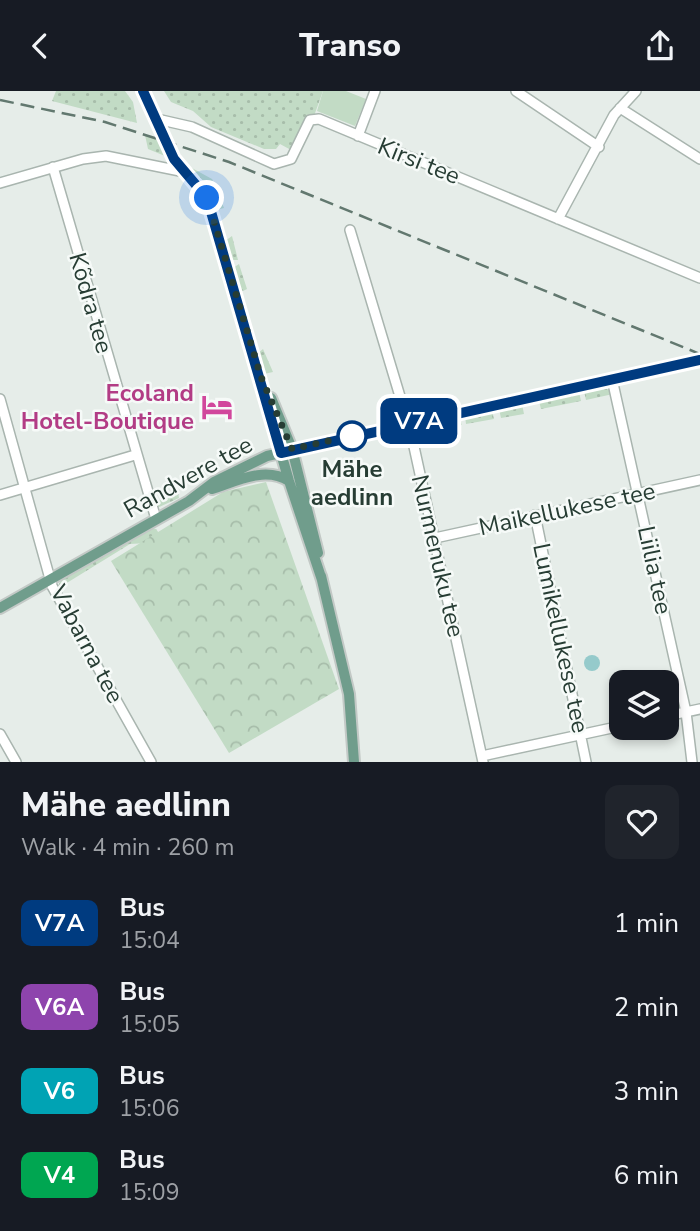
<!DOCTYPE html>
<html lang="en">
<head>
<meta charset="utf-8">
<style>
  body { margin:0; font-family:"Nunito Sans",sans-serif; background:#20242c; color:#f1f3f6; height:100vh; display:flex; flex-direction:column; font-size:26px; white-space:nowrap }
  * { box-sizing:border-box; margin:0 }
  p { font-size:23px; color:#9ea1a6 }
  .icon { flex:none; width:38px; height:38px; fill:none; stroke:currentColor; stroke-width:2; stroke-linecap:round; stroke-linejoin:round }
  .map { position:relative; height:671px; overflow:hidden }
  .details { display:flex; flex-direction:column; background:#171b24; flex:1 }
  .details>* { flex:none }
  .badge { padding:0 14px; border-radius:10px; font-size:24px; line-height:46px }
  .buttons { position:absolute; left:609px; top:579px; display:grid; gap:14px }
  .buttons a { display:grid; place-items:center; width:70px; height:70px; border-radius:14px; background:#171b24; box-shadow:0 4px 10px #0003; font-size:35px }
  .you { position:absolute; width:35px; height:35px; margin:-18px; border:5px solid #fff; border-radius:50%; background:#1a73e8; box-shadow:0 0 0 10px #1a73e833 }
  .map>.badge { position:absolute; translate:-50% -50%; box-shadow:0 0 0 4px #fff }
  .round { display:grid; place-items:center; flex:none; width:74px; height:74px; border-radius:14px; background:#20242c }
  .headline { display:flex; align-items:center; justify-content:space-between; height:119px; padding:0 21px }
  h1 { font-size:33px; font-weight:800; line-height:52px }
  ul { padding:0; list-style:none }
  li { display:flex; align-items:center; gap:21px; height:84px; padding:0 21px }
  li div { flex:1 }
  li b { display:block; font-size:26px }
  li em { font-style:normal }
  li .badge { min-width:77px; font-weight:700; text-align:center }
  header { display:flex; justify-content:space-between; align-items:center; height:91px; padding:0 21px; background:#171b24; font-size:32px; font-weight:800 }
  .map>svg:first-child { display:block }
  .grass { fill:url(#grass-dots) }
  .forest { fill:url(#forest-crowns) }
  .green { fill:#c2dbc5 }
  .water { fill:#95cacb }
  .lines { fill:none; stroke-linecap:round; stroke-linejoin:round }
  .minor-casing { stroke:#a9b5af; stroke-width:12 }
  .major-casing { stroke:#c3c9c6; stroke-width:14 }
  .minor { stroke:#fff; stroke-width:9 }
  .major { stroke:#709d8c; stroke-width:10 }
  .rail { stroke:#62786f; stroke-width:2.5; stroke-dasharray:14 7; stroke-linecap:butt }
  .line-casing { stroke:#fff; stroke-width:16 }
  .line { stroke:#003b80; stroke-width:10 }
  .walk { stroke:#273d34; stroke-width:7; stroke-dasharray:0 12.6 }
  .stop-dot { fill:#fff; stroke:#003b80; stroke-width:3.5 }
  .labels { text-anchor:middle; stroke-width:5; stroke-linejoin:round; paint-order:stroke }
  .street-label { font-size:24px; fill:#273d34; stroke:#f6faf8 }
  .hotel-label { font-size:24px; font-weight:bold; fill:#b23c85; stroke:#f6faf8; text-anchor:end }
  .stop-label { font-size:24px; font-weight:bold; fill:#273d34; stroke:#f6faf8 }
</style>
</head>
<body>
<header><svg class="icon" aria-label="back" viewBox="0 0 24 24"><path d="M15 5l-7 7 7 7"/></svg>Transo<svg class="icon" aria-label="share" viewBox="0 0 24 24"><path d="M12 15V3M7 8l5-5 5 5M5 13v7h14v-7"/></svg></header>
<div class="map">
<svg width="700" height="671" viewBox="0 0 700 671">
  <defs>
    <pattern id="grass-dots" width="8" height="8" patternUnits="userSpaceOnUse" patternTransform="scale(1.75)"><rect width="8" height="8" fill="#c2dbc5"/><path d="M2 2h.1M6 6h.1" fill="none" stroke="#a7bdaa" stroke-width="1.8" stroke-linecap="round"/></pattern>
    <pattern id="forest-crowns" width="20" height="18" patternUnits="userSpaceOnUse" patternTransform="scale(1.75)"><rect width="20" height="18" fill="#c2dbc5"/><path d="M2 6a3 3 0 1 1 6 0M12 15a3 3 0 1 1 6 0" fill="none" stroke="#a7bdaa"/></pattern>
  </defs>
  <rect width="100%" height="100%" fill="#e6ede9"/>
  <path class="grass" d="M56 0H125L133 11 137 32 52 10Z
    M164 0H323L314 25 291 59 280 53 276 58H264L211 36 193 20 171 11Z
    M145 44 158 48 165 65 148 58Z
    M181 71 212 88 224 117 216 119 206 96Z
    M232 145 238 169H231L225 150Z
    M239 173 247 198 243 200 238 197 233 177Z
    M263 258 273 281 264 283 257 263Z
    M604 295 613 303 586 309 584 300Z
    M579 301 581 310 541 318 539 310Z
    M522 313 524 323 501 327 499 318Z
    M492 320 494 328 466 333 465 325Z
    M460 326 462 334 414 340V336Z
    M178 400 179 407 157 417 153 407 156 410 161 409 160 405Z
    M151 437 156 438 165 451 130 453 57 498 61 488Z"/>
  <path class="forest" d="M266 391 339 598 229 662 111 470 223 401Z"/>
  <path class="green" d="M323 0H346L366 8 355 35 317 20Z"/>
  <path class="water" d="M584 572a8 8 0 1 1 16 0a8 8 0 1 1-16 0Z"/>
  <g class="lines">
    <defs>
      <path id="minor" d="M143 0 164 48 183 80
        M516 0 599 56
        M620 17 700 68
        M157 28 192 36 274 73 291 68 310 29 319 28 700 187
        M358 45 375 0
        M53 76 156 428
        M0 92 83 68 106 65 185 81
        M558 128 614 24 636 0
        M350 139 411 342 483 671
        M677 274 700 269
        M612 288 686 621 692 671
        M0 308 52 495 151 671
        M0 404 135 364
        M535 424 586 671
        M435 447 700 389
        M667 625 700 618
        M0 643 16 671
        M482 665 621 635"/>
      <path id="major" d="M185 81 207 107 289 390 322 489
        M271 307 292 358 318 462
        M212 398C237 390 265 375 289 390
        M321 485 349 603 354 671
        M0 517 189 410 214 391 267 365 677 274"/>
    </defs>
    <use href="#minor" class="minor-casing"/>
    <use href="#major" class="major-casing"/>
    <use href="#minor" class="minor"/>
    <use href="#major" class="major"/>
    <path class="rail" d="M0 9 105 31 229 71 700 263"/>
  </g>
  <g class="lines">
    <defs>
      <path id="line" d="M143 0 174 68 207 107 281 362 700 269"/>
    </defs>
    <use href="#line" class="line-casing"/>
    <use href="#line" class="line"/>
    <path class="walk" d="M207 107 261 286 292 358 356 344 352 345"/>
  </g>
  <defs>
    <symbol id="hotel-bare" viewBox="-9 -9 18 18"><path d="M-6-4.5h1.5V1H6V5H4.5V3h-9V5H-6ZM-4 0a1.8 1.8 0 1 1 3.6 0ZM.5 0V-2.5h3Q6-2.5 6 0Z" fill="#d1479c" stroke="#f6faf8" stroke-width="2.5" paint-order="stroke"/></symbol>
  </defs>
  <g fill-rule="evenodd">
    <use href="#hotel-bare" x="195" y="294" width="44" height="44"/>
  </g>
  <circle class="stop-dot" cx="352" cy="345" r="14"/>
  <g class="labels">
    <g class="street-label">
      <text transform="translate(419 70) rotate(22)" y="8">Kirsi tee</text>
      <text transform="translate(91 212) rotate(74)" y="8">Kõdra tee</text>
      <text transform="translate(188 386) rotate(-29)" y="8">Randvere tee</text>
      <text transform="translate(567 418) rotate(-12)" y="8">Maikellukese tee</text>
      <text transform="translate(438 465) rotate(77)" y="8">Nurmenuku tee</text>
      <text transform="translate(655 479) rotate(78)" y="8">Liilia tee</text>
      <text transform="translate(561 547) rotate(78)" y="8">Lumikellukese tee</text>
      <text transform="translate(87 553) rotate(62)" y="8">Vabarna tee</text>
    </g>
    <g class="hotel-label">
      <text x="194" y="310">Ecoland<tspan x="194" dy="28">Hotel-Boutique</tspan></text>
    </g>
    <g class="stop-label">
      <text x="352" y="386">Mähe<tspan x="352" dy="28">aedlinn</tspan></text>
    </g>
  </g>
</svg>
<div class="buttons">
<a><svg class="icon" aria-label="layers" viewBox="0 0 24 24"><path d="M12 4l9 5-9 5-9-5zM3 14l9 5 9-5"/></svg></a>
</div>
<div class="you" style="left:207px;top:107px"></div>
<b class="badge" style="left:419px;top:330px;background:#003b80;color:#fff">V7A</b>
</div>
<section class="details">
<div class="headline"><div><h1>Mähe aedlinn</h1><p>Walk · 4 min · 260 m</p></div><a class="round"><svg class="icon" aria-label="heart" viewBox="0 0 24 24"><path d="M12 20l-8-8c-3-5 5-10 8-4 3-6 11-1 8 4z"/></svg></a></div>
<ul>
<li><span class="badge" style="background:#003b80;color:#fff">V7A</span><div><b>Bus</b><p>15:04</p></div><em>1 min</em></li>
<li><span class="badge" style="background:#8e44ad;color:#fff">V6A</span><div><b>Bus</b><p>15:05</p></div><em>2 min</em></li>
<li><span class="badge" style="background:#00a3b4;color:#fff">V6</span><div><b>Bus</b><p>15:06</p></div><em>3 min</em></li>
<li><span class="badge" style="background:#00a651;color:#fff">V4</span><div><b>Bus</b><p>15:09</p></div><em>6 min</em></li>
</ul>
</section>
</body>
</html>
